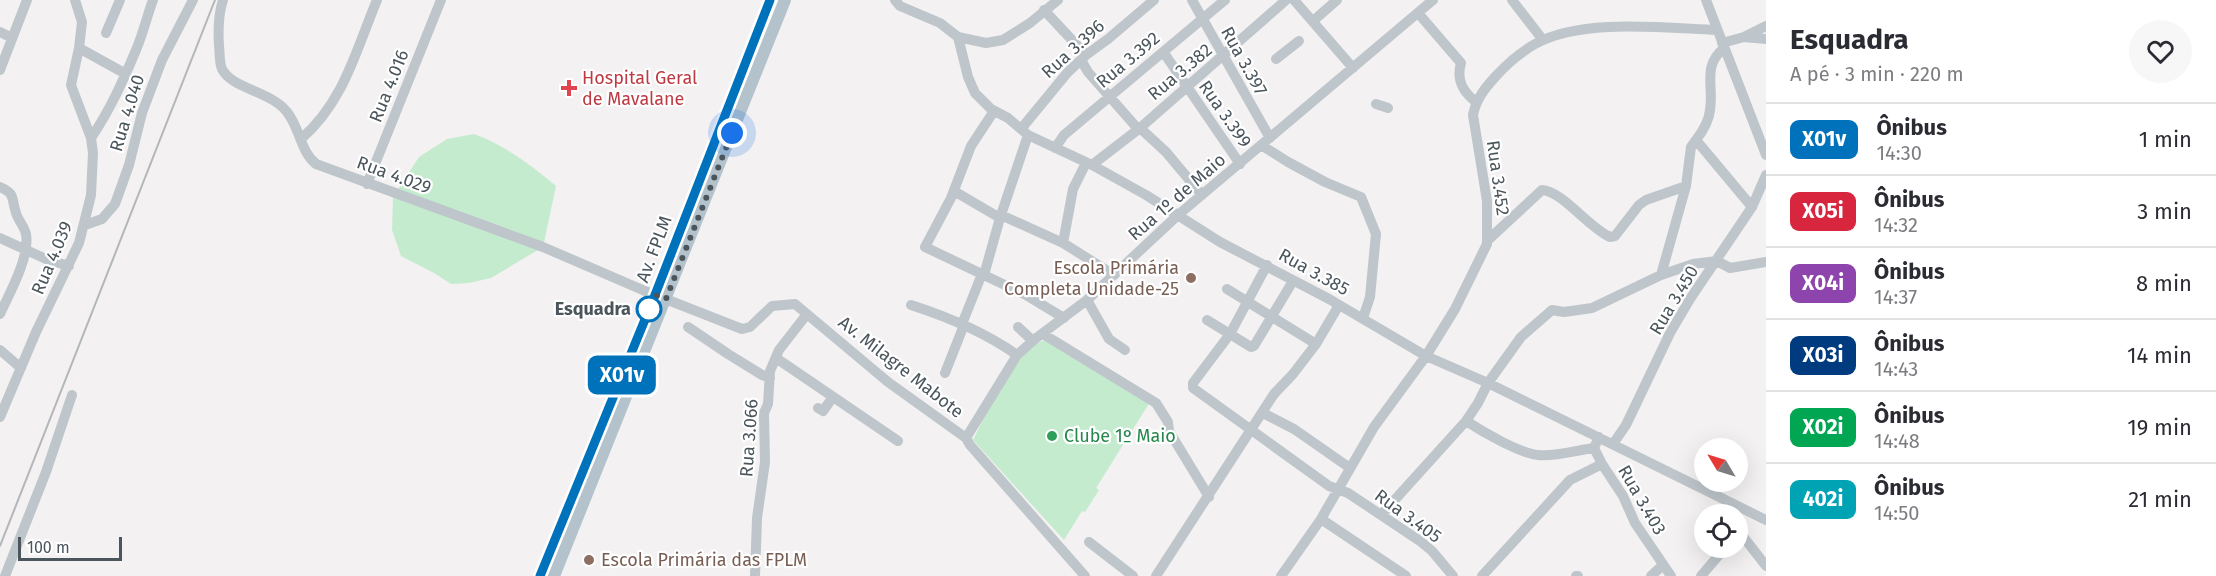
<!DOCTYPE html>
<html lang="pt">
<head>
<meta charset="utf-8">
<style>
  body { margin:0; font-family:"Fira Sans",sans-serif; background:#f7f7f7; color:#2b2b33; height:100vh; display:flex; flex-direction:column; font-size:22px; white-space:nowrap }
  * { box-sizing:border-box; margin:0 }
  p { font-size:20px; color:#7c7c81 }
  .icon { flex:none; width:33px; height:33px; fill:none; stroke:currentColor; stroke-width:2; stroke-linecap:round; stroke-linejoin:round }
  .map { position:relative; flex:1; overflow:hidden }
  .drawer { display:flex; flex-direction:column; background:#fff; width:450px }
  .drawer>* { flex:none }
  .badge { padding:0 12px; border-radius:9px; font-size:21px; line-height:39px }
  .needle { width:39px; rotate:308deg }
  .buttons { position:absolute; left:1694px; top:438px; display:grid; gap:12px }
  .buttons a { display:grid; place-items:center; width:54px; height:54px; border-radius:50%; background:#fff; box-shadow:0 6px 24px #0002; font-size:30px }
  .scale { position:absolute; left:18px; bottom:15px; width:104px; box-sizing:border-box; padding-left:6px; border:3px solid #4a555c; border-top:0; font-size:16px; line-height:21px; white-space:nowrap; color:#4a555c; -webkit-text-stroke:4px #fff; paint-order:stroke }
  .you { position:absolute; width:30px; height:30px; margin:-15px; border:4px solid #fff; border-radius:50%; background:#1a73e8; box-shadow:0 0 0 9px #1a73e833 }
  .map>.badge { position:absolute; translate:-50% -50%; box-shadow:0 0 0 3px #fff }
  .round { display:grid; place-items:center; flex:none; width:63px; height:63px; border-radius:32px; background:#f7f7f7 }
  .head { display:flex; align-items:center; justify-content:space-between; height:102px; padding:0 24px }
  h1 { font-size:28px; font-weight:700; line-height:45px }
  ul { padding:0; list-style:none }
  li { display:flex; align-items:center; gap:18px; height:72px; padding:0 24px; border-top:2px solid #e1e1e2 }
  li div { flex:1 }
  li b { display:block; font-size:22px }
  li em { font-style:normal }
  li .badge { min-width:66px; font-weight:700; text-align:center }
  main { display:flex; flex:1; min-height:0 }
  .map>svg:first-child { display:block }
  .green { fill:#c5ebcf }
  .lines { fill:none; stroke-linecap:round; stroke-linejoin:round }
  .minor { stroke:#bec6cb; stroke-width:10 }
  .major { stroke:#b4c2cc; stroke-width:12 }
  .rail { stroke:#b3b7ba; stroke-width:2 }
  .line-casing { stroke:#fff; stroke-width:14 }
  .line { stroke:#0072bc; stroke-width:9 }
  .walk { stroke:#4a555c; stroke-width:6; stroke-dasharray:0 10.8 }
  .health-dot { fill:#e0444e; stroke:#fff; stroke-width:2 }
  .education-dot { fill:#8d6e63; stroke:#fff; stroke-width:2 }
  .stop-dot { fill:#fff; stroke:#0072bc; stroke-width:3 }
  .leisure-dot { fill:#2e9e5b; stroke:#fff; stroke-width:2 }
  .labels { text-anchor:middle; stroke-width:4.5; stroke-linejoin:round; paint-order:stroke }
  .street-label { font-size:18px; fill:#4a555c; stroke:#fff }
  .health-label { font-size:18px; fill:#be3a42; stroke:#fff; text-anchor:start }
  .education-label { font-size:18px; fill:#785e54; stroke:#fff; text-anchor:end }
  .stop-label { font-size:18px; font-weight:bold; fill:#4a555c; stroke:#fff; text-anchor:end }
  .leisure-label { font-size:18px; fill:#27864d; stroke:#fff; text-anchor:start }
</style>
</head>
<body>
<main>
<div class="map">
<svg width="1766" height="576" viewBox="0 0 1766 576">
  <rect width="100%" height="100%" fill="#f3f1f1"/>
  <path class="green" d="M474 134C506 146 530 164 556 186L543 247 491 278 469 283 451 284 434 273 401 256 392 230 393 197 419 157 447 139Z
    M1049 339 1150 402 1096 488 1099 490 1085 512 1082 511 1064 540 973 440C988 411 1015 346 1049 339Z"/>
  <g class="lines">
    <path class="minor" d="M223 0C218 15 218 30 219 46 220 53 219 62 222 69 232 89 271 91 287 112 300 128 300 151 316 164L543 247 645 291 742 329 750 327 772 306 795 304 888 382 966 438 970 445 1085 576
      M895 0 900 6 940 23 958 37 968 77 975 93 991 109 1008 118 1028 135 1092 165 1146 195 1220 242 1329 299 1426 356 1488 383 1766 520
      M1192 0 1270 138
      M1294 0 1353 68
      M1512 0 1543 40
      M1706 0 1766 155
      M1044 10 1086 55
      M1418 13 1461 63C1456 80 1463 92 1476 102
      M1313 21 1337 0
      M0 32 12 38
      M106 33 120 0
      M958 37 986 43 1003 40 1030 23 1058 0
      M1744 37 1766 26
      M1722 43 1744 37 1766 39
      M79 48 126 74
      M1164 53 1240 164
      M1276 59 1299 41
      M1081 60 1088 72 1138 129
      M0 70 27 0
      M1376 104 1388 108
      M994 111 971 146 951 198 925 247 1026 295 1064 318
      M1140 128 1166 152 1202 195
      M1021 129 1067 73 1086 55 1108 39 1154 0
      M91 138C110 110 123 81 136 50 143 34 147 16 153 0
      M301 139C344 102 356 50 377 0
      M1696 140C1703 131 1709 121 1710 110 1714 86 1702 66 1724 48
      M1261 145 1288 162 1325 182 1361 197 1376 234 1370 297 1363 318
      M1055 148 1064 135 1225 0
      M1092 165 1140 128 1286 0
      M367 184 441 0
      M0 187C16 194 11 198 16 213 18 220 24 226 26 234 30 257 10 292 0 314
      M954 191 1000 218
      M1001 215 1063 243 1114 275
      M85 225 102 219 115 204 129 165 142 113 162 60 193 0
      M0 238 46 259 69 266
      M1488 240 1542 190C1562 191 1588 227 1610 237L1615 236 1639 205 1646 200 1686 186
      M1063 243 1073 189 1086 163
      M1267 265 1230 334 1193 383V388L1329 486 1348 493 1420 541 1432 551 1453 576
      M984 275 1000 218 1028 135
      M1661 275 1686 186 1691 147 1696 140 1752 207
      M1227 289 1316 344
      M1087 300 1109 339 1125 350
      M911 305C948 317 985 332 1017 355
      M1207 320 1251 347 1254 346 1293 281
      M962 324 982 274
      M688 327 728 354 762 375 770 378
      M1018 327 1033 341
      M1043 334 1156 403 1168 422 1169 431 1209 497
      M0 350 21 368
      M776 358 898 441
      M945 373 964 325
      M818 408 823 411 833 397
      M1263 413 1294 429 1350 468
      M0 417 36 332 79 243 91 195 93 153 91 138 71 85 79 48 82 22 75 0
      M1466 421C1483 432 1519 453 1538 455 1556 457 1577 450 1594 448
      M1599 437 1594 448 1602 464 1623 496 1635 523 1671 576
      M966 438 1017 355 1035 339 1087 300 1178 215 1433 0
      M1613 444 1626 425 1670 333 1690 299 1752 207 1766 175
      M1381 515 1466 421 1478 403 1488 383 1521 337 1552 310 1564 312 1592 308 1661 275 1693 264 1717 261 1730 268 1766 262
      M1321 519 1406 576
      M1738 530 1766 566
      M1089 542 1133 576
      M5 576 46 472 72 395
      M755 576 757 518 765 462 764 413 768 404 770 371 779 350 807 314
      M1156 576 1274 394 1293 374 1316 344 1339 305
      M1281 576 1321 519 1374 427 1426 356 1455 309 1487 244V201L1473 115C1476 99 1485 88 1496 76 1507 64 1521 52 1535 44 1582 18 1664 28 1717 30
      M1482 576 1570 480 1602 464
      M1576 576H1578
      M1651 576 1663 565
      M1701 576 1725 548"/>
    <path class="major" d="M540 576 655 295 770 0
      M554 576 785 0"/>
    <path class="rail" d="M0 546 215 0"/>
  </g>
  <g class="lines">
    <defs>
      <path id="line" d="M540 576 655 295 770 0"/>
    </defs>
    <use href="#line" class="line-casing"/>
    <use href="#line" class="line"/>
    <path class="walk" d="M649 309 646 316 655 295 666 299 732 133"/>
  </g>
  <path class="health-dot" d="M566 79h6v6h6v6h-6v6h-6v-6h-6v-6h6z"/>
  <g class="education-dot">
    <circle cx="1191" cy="278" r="6"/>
    <circle cx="589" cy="560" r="6"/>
  </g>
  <circle class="stop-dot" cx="649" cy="309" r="12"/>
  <circle class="leisure-dot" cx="1052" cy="436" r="6"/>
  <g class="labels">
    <g class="street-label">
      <text transform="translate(1073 49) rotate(-42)" y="6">Rua 3.396</text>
      <text transform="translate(1128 60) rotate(-40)" y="6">Rua 3.392</text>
      <text transform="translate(1244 61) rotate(61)" y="6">Rua 3.397</text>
      <text transform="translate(1180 72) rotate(-40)" y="6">Rua 3.382</text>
      <text transform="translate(389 86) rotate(-68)" y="6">Rua 4.016</text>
      <text transform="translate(127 113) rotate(-73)" y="6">Rua 4.040</text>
      <text transform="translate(1225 114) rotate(55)" y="6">Rua 3.399</text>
      <text transform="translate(394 175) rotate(20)" y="6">Rua 4.029</text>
      <text transform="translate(1498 178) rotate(82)" y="6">Rua 3.452</text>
      <text transform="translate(1177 197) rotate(-41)" y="6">Rua 1º de Maio</text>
      <text transform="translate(654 249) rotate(-69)" y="6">Av. FPLM</text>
      <text transform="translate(52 258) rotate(-67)" y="6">Rua 4.039</text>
      <text transform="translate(1314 272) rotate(29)" y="6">Rua 3.385</text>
      <text transform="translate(1674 300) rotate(-59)" y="6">Rua 3.450</text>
      <text transform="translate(901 367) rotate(38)" y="6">Av. Milagre Mabote</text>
      <text transform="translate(749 438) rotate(-86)" y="6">Rua 3.066</text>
      <text transform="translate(1642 500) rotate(60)" y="6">Rua 3.403</text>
      <text transform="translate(1408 516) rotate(36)" y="6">Rua 3.405</text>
    </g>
    <g class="health-label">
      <text x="582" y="84">Hospital Geral<tspan x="582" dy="21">de Mavalane</tspan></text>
    </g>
    <g class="education-label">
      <text x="1179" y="274">Escola Primária<tspan x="1179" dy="21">Completa Unidade-25</tspan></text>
      <text x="601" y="566" text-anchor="start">Escola Primária das FPLM</text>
    </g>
    <g class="stop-label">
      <text x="631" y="315">Esquadra</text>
    </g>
    <g class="leisure-label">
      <text x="1064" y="442">Clube 1º Maio</text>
    </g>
  </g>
</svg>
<div class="buttons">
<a><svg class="needle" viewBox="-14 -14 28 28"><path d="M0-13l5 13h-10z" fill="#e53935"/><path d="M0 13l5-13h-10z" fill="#7c7c81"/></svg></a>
<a><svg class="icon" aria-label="locate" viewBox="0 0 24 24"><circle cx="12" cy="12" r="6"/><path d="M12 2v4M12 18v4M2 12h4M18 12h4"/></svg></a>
</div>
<div class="scale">100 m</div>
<div class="you" style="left:732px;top:133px"></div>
<b class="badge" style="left:622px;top:375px;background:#0072bc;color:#fff">X01v</b>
</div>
<section class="drawer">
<div class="head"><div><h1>Esquadra</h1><p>A pé · 3 min · 220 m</p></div><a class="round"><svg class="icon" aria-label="heart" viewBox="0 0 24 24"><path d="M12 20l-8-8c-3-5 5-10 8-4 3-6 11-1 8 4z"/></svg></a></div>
<ul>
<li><span class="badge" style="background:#0072bc;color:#fff">X01v</span><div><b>Ônibus</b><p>14:30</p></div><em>1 min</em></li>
<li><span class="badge" style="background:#d7263d;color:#fff">X05i</span><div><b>Ônibus</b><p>14:32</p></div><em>3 min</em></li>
<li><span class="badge" style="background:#8e44ad;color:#fff">X04i</span><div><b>Ônibus</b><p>14:37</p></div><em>8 min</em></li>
<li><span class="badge" style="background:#003b80;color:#fff">X03i</span><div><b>Ônibus</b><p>14:43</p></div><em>14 min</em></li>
<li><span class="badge" style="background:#00a651;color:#fff">X02i</span><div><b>Ônibus</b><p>14:48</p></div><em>19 min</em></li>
<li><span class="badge" style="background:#00a3b4;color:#fff">402i</span><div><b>Ônibus</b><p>14:50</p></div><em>21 min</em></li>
</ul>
</section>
</main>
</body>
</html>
